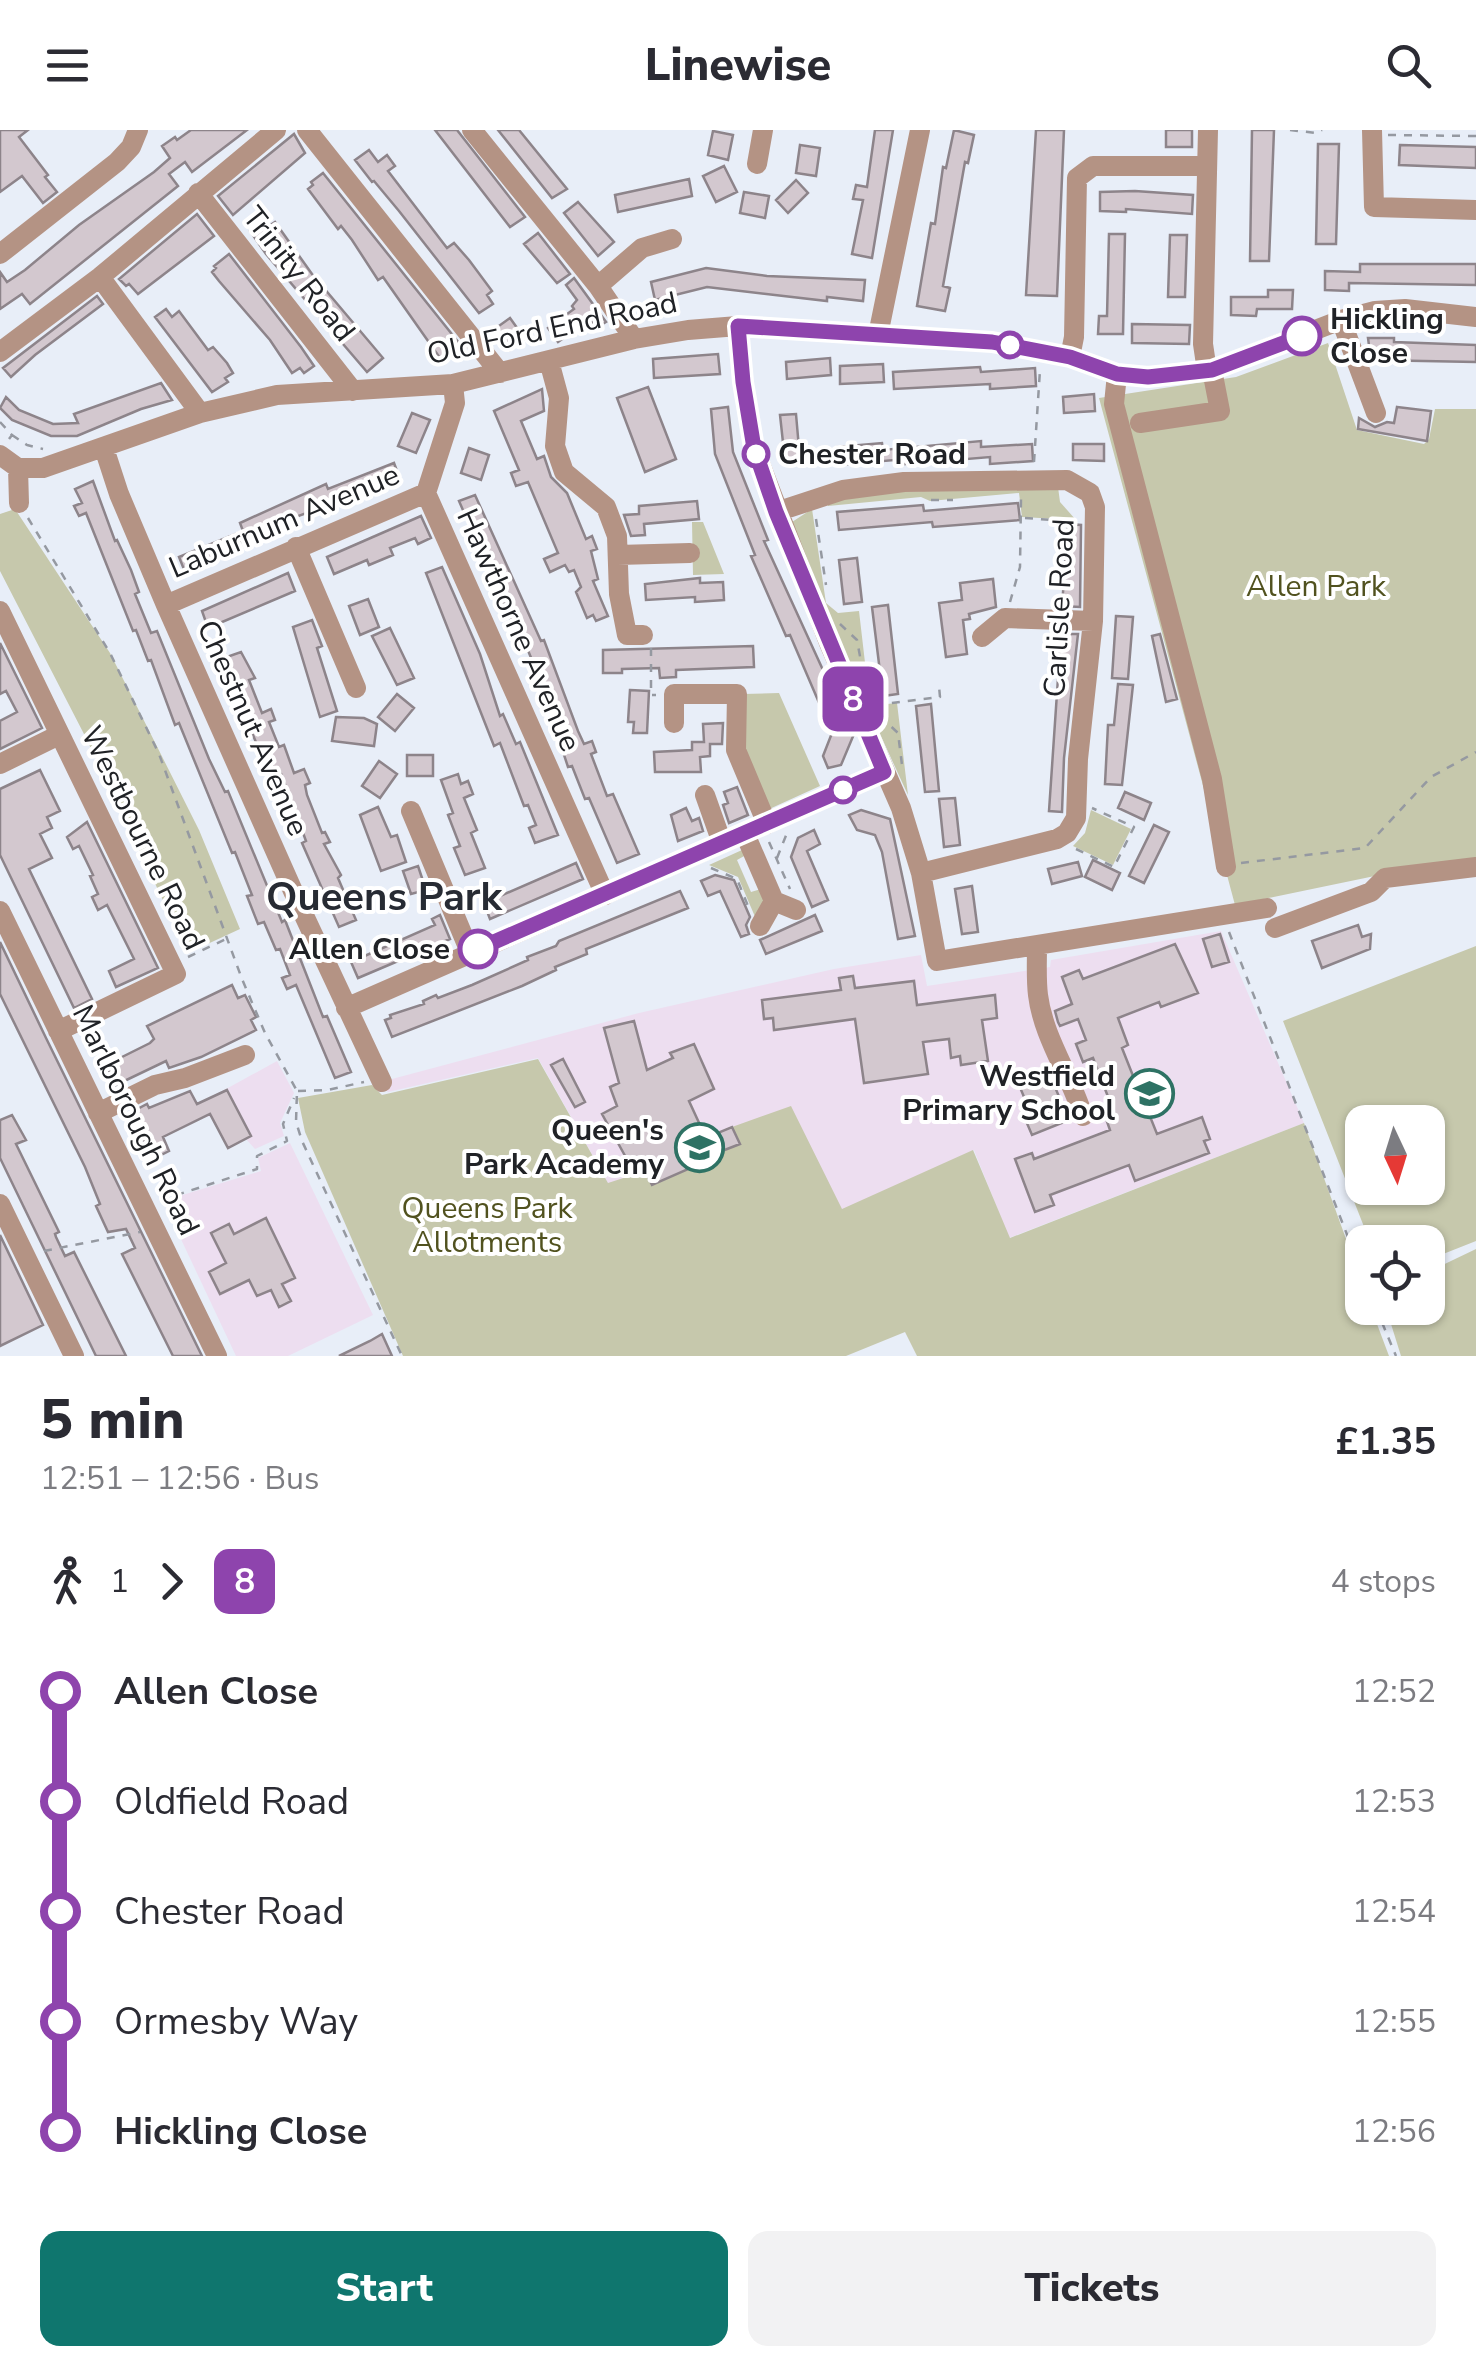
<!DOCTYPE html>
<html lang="en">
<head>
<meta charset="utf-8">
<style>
  body { margin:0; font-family:"Nunito Sans",sans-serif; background:#f2f2f3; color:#2b2b33; height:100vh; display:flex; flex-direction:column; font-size:38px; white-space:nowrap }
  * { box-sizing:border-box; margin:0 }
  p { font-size:32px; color:#7c7c81 }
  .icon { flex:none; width:55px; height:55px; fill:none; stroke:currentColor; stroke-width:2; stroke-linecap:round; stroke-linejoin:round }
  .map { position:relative; height:1226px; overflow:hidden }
  .details { display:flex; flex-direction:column; background:#fff; flex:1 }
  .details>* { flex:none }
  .badge { padding:0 20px; border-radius:15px; font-size:35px; line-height:65px }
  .needle { width:65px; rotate:176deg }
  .controls { position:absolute; left:1345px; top:975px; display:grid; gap:20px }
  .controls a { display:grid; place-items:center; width:100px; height:100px; border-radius:20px; background:#fff; box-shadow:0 2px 8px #0004; font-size:50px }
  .map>.badge { position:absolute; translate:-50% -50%; box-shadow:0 0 0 5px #fff }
  .legs { display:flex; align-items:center; gap:15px; height:110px; padding:0 40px; font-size:32px }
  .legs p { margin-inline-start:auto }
  .head { display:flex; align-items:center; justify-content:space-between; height:170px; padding:0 40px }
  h1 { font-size:55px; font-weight:800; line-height:75px }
  .action { display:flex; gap:20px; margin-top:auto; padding:20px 40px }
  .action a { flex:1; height:115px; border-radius:20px; background:#0f766e; color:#fff; font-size:40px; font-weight:800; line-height:115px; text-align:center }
  .action a+a { background:#f2f2f3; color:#2b2b33 }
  ul { padding:0 40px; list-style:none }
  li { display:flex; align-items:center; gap:35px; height:110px; font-size:38px }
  li i { display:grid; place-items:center; width:15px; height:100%; margin:0 12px; background:currentColor }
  li i::after { content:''; width:25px; height:25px; margin:-12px; border:8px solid; border-radius:50%; background:#fff }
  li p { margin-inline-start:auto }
  li:first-child i { background:linear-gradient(#0000 50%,currentColor 0) }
  li:last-child i { background:linear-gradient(currentColor 50%,#0000 0) }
  header { display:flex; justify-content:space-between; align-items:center; height:130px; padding:0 40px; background:#fff; font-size:45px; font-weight:800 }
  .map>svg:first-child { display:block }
  .education { fill:#eddef0 }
  .green { fill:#c6c8ac; fill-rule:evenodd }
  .building { fill:#d3c8cf; stroke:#8d848a; stroke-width:2.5 }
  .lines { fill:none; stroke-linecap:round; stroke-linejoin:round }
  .path { stroke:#9599a1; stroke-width:2.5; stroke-dasharray:8 8; stroke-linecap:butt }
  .minor { stroke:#b49384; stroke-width:20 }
  .line-1-casing { stroke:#fff; stroke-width:22 }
  .line-1 { stroke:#8e44ad; stroke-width:15 }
  .stop-1-dot { fill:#fff; stroke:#8e44ad; stroke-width:5 }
  .labels { text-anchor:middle; stroke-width:8; stroke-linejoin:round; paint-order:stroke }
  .street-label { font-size:30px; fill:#202226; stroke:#fff }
  .stop-label { font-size:30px; font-weight:bold; fill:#202226; stroke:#fff; text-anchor:start }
  .park-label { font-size:30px; fill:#51521f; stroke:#fff }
  .poi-label { font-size:30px; font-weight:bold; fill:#202226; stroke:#fff; text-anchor:end }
  .district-label { font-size:40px; font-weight:bold; fill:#272b33; stroke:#fff }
</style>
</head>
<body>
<header><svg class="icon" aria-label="menu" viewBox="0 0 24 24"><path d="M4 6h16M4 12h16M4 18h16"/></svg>Linewise<svg class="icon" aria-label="search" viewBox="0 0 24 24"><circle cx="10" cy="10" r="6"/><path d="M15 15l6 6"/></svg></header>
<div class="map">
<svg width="1476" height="1226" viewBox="0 0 1476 1226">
  <rect width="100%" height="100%" fill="#e8eef8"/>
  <path class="education" d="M1221 801 1304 993 1009 1108 974 1020 842 1080 608 1053 538 928 388 962 377 953 639 883 834 839 921 825 927 856 1050 837 1051 830Z
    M277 931 294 963 280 993 284 1006 255 1019 246 1009 212 986 203 987 197 975Z
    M290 1013 373 1185 288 1226H236L163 1071 261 1041 258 1028Z"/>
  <path class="green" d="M1328 213 1357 300 1424 314 1429 309 1435 279H1476V735L1394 742 1235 775 1099 268 1236 247Z
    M1058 357 1060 372 1076 390 1022 387 1019 363 930 371 921 367 828 376V372L857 363Z
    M15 379 110 523 199 700 240 799 188 823 85 606 0 441V384Z
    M812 379 826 473 838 483 859 481 869 567 863 568 825 483 792 392Z
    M692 392H703L724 444 693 445Z
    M779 563 820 656 765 681 741 621 743 564Z
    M897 573 908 665 867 576Z
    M1091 680 1131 699 1113 735 1073 716 1085 703Z
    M742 720 746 725 737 730 751 762 761 759 766 770 756 789 738 747 709 735Z
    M1476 816V1111L1428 1130V1112H1370L1283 891ZM1362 992H1428V1058H1362Z
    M538 929 608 1053 645 1041 652 1055 739 1014 732 997 791 976 842 1079 973 1020 1010 1108 1304 993 1362 1153V1178H1371L1389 1226H917L905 1202 846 1226H403L305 1002 298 968 372 955 382 965Z
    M1476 1119V1226H1401L1386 1178H1428V1142Z"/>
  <path class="building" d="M0 0H28L19 7 48 45 45 47 57 62 43 73 22 46 0 62Z
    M191 0H247L192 42 185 32 169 44 178 56 30 174 22 164 0 179V142L7 152 25 140 79 95 154 42 170 28 162 16 175 7 177 10Z
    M435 0H457L525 87 510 97Z
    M498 0H519L567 59 552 68Z
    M875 0H893L872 128 852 124 863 70 853 69 856 55 867 57Z
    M954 0 974 5 968 33 965 32 943 156 950 158 945 181 917 176 931 93 935 94 943 37 946 38Z
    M1036 0H1064L1057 166 1026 165Z
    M1166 0H1192V17H1166Z
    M1252 0H1274L1269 131H1250Z
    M713 1 733 5 728 30 708 25Z
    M294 4 305 23 233 85 218 66Z
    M1318 14H1339L1336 114H1316Z
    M800 15 820 18 816 46 796 43Z
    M1400 15 1476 17V38L1399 35Z
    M369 20 378 32 387 25 395 36 388 41 447 118 454 113 469 130 492 161 487 165 493 174 479 183 399 81 374 51 372 52 355 30Z
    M724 36 737 62 716 72 703 46Z
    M323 43 467 223 457 230 450 225 440 228 383 147 378 150 352 110 341 96 338 99 308 59 313 55 311 52Z
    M689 49 692 66 618 82 615 65Z
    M796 50 808 63 788 83 776 70Z
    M1135 61 1193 65 1192 84 1126 79V82L1100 81V62Z
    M744 62 769 66 765 88 740 83Z
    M578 72 614 112 598 126 564 83Z
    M197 84 214 106 138 164 129 154 126 156 119 149Z
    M262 92 266 98 275 92 312 144 383 228 367 242 266 124 250 101Z
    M538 103 570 144 557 153 524 114Z
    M1109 104H1125L1123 204H1098L1099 186H1107Z
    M1170 105H1187L1185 167H1168Z
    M229 124 301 217 314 236 304 243 300 238 292 243 270 210 219 151 212 142 216 138 214 136Z
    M1360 134H1476V155L1349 153V161L1325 160V141L1360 142Z
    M706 138 767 146 865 150 863 171 827 167V171L707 157 655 170 651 152Z
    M574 148 606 192 596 198 590 189 558 212 548 198 574 179 572 176 577 170 566 155Z
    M1268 160H1293L1292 179H1257L1256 186 1231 185V167H1268Z
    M97 166 103 174 35 225 11 247 3 238Z
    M166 179 172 187 179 181 208 220 213 217 227 233 233 243 225 248 228 252 212 262 155 187Z
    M510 188 525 209 510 220 496 198Z
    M1132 194 1190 195 1189 214 1132 213Z
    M1368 208H1394V212L1476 215V232L1371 230Z
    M718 224 720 244 654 248 653 229Z
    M830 228 831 245 787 249 786 232Z
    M883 234 884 252 840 254V236Z
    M980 237 981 242 1035 238 1036 256 990 259V254L894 259 893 242Z
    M161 253 172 270 141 279 77 306H51L12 290 0 278 6 267 19 280 53 294 78 293 74 284Z
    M648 257 676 329 645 342 617 268Z
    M542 259 544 281 521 291 537 329 544 326 551 347 567 363 586 409 592 406 597 419 591 421 598 449 593 451 608 486 596 491 593 485 587 488 576 462 581 457 574 440 569 442 565 435 550 442 544 429 558 423 528 352 516 356 511 343 519 340 494 281Z
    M1094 264 1095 281 1064 283 1063 267Z
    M728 277 733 322 768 410 764 411 844 586 833 590 854 604 841 635 828 638 823 626 832 603 790 505 786 506 751 426 755 425 715 324 711 279Z
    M1397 277 1431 281 1427 311 1358 299 1359 288 1375 297 1387 292 1394 293Z
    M412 283 430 290 416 323 398 316Z
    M796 284 800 330 785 331 780 285Z
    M981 311V317L1032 314 1033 331 990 334V327L895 335 894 330 840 335 838 317 882 313 883 320Z
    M1073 314H1104V331L1073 330Z
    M469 318 489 325 481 350 461 343Z
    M394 333 400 349 268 397 269 401 236 414 238 421 185 442 179 427 243 401 240 393 326 354 328 359Z
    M93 351 115 411 117 410 131 440 139 462 135 464 151 503 157 501 209 629 225 662 228 661 282 792 285 790 323 887 327 886 351 942 335 948 296 855 287 859 282 848 290 845 280 819 276 820 264 792 258 794 247 766 252 765 235 722 232 723 179 593 175 595 151 530 148 531 136 500 133 501 86 383 79 386 74 376 82 373 75 359Z
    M475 365 541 511 544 510 578 601 584 614 592 611 596 622 591 624 607 666 613 664 639 724 617 733 589 668 585 669 572 636 568 637 537 542 524 511 521 513 510 488 459 371Z
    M697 371 699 389 644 394 645 405 631 406 624 385 639 384V376Z
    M1018 373 1020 390 933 397 932 392 839 400 837 382 923 375 924 381Z
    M421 386 431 408 418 414 415 408 390 418 393 425 369 435 367 430 334 444 327 427Z
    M1068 394 1081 395 1080 477 1062 476Z
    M857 428 862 472 844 474 839 430Z
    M442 437 480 524 500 586 503 584 516 614 520 612 558 705 535 713 529 698 536 695 528 675 524 676 500 613 494 616 426 443Z
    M288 443 295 461 208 498 202 481Z
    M700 448V453L723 452 724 470 695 472V467L646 470 645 454Z
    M993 449 996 477 969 484 970 489 963 490 967 524 946 527 939 473 962 470 960 453Z
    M368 469 379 497 360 505 349 476Z
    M888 475 898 564 883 566 872 477Z
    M1116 486 1133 487 1128 549 1112 548Z
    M312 490 322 516 317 518 337 581 320 587 293 497Z
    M390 498 414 548 397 555 372 506Z
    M1061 504H1078L1064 628 1062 682 1049 681Z
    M1160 504 1177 569 1166 572 1152 506Z
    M0 513 42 598 0 619V591L17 582 6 561 0 564Z
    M753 516 754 537 676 540V547L660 548 659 538 622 539V543H603V520Z
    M241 522 255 548 249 550 262 583 271 579 275 590 269 592 279 617 284 615 294 643 304 639 310 653 305 655 307 665 322 703 325 702 330 712 324 714 341 745 338 748 356 790 339 797 302 713 306 711 280 641 275 642 265 614 258 617 221 529Z
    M1118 554 1133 555 1122 655 1105 654 1108 595H1114Z
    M630 560 649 561 647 603H633L634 592H628Z
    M397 564 414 578 395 601 378 587Z
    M931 574 939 661 925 662 916 576Z
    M336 587 364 588 377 594 374 616 332 611Z
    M723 593 722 614H710V626L700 627 701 642H655L654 622 692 620V612H704L703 594Z
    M407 625H433V646H407Z
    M379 631 397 644 380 668 362 656Z
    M40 640 60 681 47 687 52 698 40 704 52 728 29 739 92 869 74 878 0 725V659Z
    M458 644 461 654 468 651 473 664 464 668 477 700 471 703 485 738 465 745 454 718 460 716 448 685 453 683 441 650Z
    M737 657 748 685 729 693 723 675 728 673 724 662Z
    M1125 662 1151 673 1144 690 1118 678Z
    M955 668 960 715 944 717 939 669Z
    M378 677 391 707 397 705 406 732 381 741 360 685Z
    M686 678 692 691 699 688 703 701 678 711 671 685Z
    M861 680 890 689 915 806 898 809 882 722 875 705 857 700 849 685Z
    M87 692 158 838 116 857 109 841 134 829 107 775 98 780 92 767 98 764 90 746 93 745 79 716 73 719 67 707Z
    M1154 695 1169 702 1144 753 1129 746Z
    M814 700 820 714 807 721 828 770 812 777 791 727 798 708Z
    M1093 730 1120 743 1112 760 1085 747Z
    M1078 732 1082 746 1052 754 1048 739Z
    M576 733 583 749 490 789 484 773Z
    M418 736 426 760 411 764 403 741Z
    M715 745 734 750 750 787 746 795 749 804 741 807 720 761 708 766 701 751Z
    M972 756 978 802 962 804 955 759Z
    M680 761 688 778 586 819 587 824 555 837 556 840 522 856 392 907 385 890 391 888 390 885 424 874 423 871 436 865 438 868 472 855 528 830 527 827 556 816 559 811Z
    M440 785 450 809 358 848 351 832 435 795 432 789Z
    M815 785 822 801 766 824 760 810Z
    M1358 795 1362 807 1371 804 1370 819 1322 838 1312 811Z
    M1220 804 1229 832 1212 837 1203 809Z
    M0 812 46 908 202 1226H173L122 1124 135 1118 126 1099 108 1102 96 1076 100 1074 85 1037 0 864Z
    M1175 814 1198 863 1161 877 1159 872 1118 888 1128 915 1122 918 1139 961 1145 959 1154 982 1149 984 1157 1004 1202 987 1210 1009 1204 1011 1209 1023 1135 1051 1129 1035 1050 1065 1054 1075 1035 1082 1015 1029 1032 1023 1034 1029 1110 1000 1103 980 1112 977 1093 928 1083 932 1076 914 1086 910 1078 889 1060 896 1058 892 1055 881 1072 874 1062 847 1079 840 1083 849Z
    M853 846 855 858 914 851 917 875 995 865 997 888 982 890 988 931 961 935 960 926 951 928 949 909 923 912 928 944 864 953 855 889 774 900 773 888 764 889 762 870 841 860 839 848Z
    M232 855 238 868 245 865 256 887 251 890 256 900 201 927 169 938 166 931 116 955 106 935 150 913 154 909 147 896Z
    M634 891 647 940 673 928 670 923 694 914 714 959 689 971 706 1008 732 997 740 1014 691 1033 693 1037 652 1055 639 1029 629 1033 602 984 617 976 610 957 619 953 604 898Z
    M563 929 585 972 575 977 551 935Z
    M1049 943 1069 990 1032 1005 1020 977 1027 974 1019 955Z
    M227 960 251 1006 228 1018 210 984 163 1007 169 1021 153 1029 130 983 147 974 149 978 190 961 197 974Z
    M12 985 26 1010 16 1014 59 1102 55 1104 56 1107 65 1126 74 1122 126 1226H96L0 1028V990Z
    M266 1088 295 1148 282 1154 291 1171 279 1177 271 1160 257 1166 249 1150 220 1164 209 1142 226 1133 211 1103 229 1094 234 1104Z
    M0 1105 43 1195 0 1216Z
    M382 1204 392 1226H339L370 1211Z"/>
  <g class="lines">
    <path class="path" d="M1290 0 1317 3 1322 0
      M1388 5 1476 6
      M0 292 12 305 9 309
      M12 305 27 315 43 319
      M1034 332 1040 240
      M931 370H953
      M28 388 110 523 159 624 242 849 265 903 297 961 296 992 302 1011 402 1226
      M1025 388 1077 392
      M816 389 826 455
      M1010 472 1020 437 1021 367
      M840 494 857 510 864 548
      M651 518V565H656
      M876 575 940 567 939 556
      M880 586 898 603 902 635
      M769 712 790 759
      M1076 719 1114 737 1134 697 1092 678
      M777 728 787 703
      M1241 733 1365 718 1431 647 1476 622
      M711 738 737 749 750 781
      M1229 802 1362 1143
      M188 827 226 809
      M298 961 328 960 364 952
      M161 1070 257 1039V1026L287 1011 283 994 294 968
      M44 1121 140 1102
      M1376 1178 1396 1226"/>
    <path class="minor" d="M307 0 500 243
      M472 0 598 156 634 209
      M1372 0 1374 77 1476 80
      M757 34 763 0
      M198 63 353 261
      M0 124 117 32 131 17 138 0
      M100 147 200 283
      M598 156 642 118 672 109
      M1341 190 1376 283
      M738 196 743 252 754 318 829 513 901 678 921 743 937 831 1267 778
      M878 205 920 0
      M0 222 100 147 276 0
      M1070 227 1074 207 1077 48 1093 36H1206
      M549 231 559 268 555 316 564 342 606 377 617 406 619 464 627 505H643
      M1207 241 1203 214 1208 0
      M1117 244 1114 274 1212 649 1226 737
      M453 254 455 273 426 363 605 765
      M1140 293 1220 281 1212 240
      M104 318 119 364 166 475 301 779 382 952
      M0 325 18 338H43L200 283 277 265 453 254 634 209 688 200 738 196 992 212 1070 227 1117 244 1148 247 1212 240 1341 190 1375 181 1405 179 1476 187
      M18 338 19 373
      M776 382 843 360 904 352 1067 350 1090 363 1095 377 1093 491 1078 629 1076 688 1067 703 1057 709 921 743
      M296 417 356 558
      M618 425 690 423
      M166 475 426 363
      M0 481 176 844 58 901
      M982 507 1005 488 1093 491
      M674 593V564H737L736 620 767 694
      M0 634 59 605
      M705 665 722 713
      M411 681 470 822
      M745 704 774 771 796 780
      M0 781 217 1226
      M760 796 774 771
      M1275 798 1371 762 1385 748 1476 737
      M1037 816C1037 832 1036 849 1038 865 1043 907 1071 946 1083 986
      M346 878 884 642
      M98 983 155 955 185 948 245 925
      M0 1074 74 1226"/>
  </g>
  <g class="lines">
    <defs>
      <path id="line-1" d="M478 819 884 642 776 382 754 318 743 252 738 196 992 212 1070 227 1117 244 1148 247 1212 240 1302 206"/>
    </defs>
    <use href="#line-1" class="line-1-casing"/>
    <use href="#line-1" class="line-1"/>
  </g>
  <defs>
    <symbol id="school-ring" viewBox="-11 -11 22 22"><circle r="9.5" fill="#fff" stroke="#2e7264" stroke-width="1.5"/><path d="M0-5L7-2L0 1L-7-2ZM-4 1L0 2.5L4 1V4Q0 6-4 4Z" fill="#2e7264"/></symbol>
  </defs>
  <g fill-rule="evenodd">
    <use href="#school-ring" x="1122" y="936" width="55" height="55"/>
    <use href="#school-ring" x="672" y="990" width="55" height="55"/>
  </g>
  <g class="stop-1-dot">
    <circle cx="1302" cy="206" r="18"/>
    <circle cx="1010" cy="215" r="12"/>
    <circle cx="756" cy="324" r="12"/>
    <circle cx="843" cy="660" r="12"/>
    <circle cx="478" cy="819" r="18"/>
  </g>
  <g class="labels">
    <g class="street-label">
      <text transform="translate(299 144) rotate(52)" y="10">Trinity Road</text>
      <text transform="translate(552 198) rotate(-12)" y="10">Old Ford End Road</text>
      <text transform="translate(284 391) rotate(-23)" y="10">Laburnum Avenue</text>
      <text transform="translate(1059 478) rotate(-87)" y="10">Carlisle Road</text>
      <text transform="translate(519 500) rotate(66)" y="10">Hawthorne Avenue</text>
      <text transform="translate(253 598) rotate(66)" y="10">Chestnut Avenue</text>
      <text transform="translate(143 708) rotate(64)" y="10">Westbourne Road</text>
      <text transform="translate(136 990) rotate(64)" y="10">Marlborough Road</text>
    </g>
    <g class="stop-label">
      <text x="1330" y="199">Hickling<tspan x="1330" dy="34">Close</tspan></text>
      <text x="778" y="334">Chester Road</text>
      <text x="450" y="829" text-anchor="end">Allen Close</text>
    </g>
    <g class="park-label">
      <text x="1316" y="466">Allen Park</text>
      <text x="487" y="1088">Queens Park<tspan x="487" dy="34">Allotments</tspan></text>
    </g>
    <g class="poi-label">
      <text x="1115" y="956">Westfield<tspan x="1115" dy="34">Primary School</tspan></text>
      <text x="664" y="1010">Queen's<tspan x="664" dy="34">Park Academy</tspan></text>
    </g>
    <g class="district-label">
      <text x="384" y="780">Queens Park</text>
    </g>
  </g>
</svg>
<div class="controls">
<a><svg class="needle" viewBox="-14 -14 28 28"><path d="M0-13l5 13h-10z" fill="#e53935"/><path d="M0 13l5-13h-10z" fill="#7c7c81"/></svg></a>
<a><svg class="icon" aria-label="locate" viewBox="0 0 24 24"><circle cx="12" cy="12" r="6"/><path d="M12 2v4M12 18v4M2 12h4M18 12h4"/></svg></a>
</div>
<b class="badge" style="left:853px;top:569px;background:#8e44ad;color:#fff">8</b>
</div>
<section class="details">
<div class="head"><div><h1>5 min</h1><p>12:51 – 12:56 · Bus</p></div><b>£1.35</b></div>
<div class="legs"><svg class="icon" aria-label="walk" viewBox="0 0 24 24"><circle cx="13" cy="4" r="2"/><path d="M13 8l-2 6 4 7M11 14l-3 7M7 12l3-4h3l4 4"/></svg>1<svg class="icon" aria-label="forward" viewBox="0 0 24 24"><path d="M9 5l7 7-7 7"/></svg><b class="badge" style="background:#8e44ad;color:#fff">8</b><p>4 stops</p></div>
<ul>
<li><i style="color:#8e44ad"></i><b>Allen Close</b><p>12:52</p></li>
<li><i style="color:#8e44ad"></i><span>Oldfield Road</span><p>12:53</p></li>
<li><i style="color:#8e44ad"></i><span>Chester Road</span><p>12:54</p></li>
<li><i style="color:#8e44ad"></i><span>Ormesby Way</span><p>12:55</p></li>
<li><i style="color:#8e44ad"></i><b>Hickling Close</b><p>12:56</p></li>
</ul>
<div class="action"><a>Start</a><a>Tickets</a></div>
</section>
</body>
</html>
